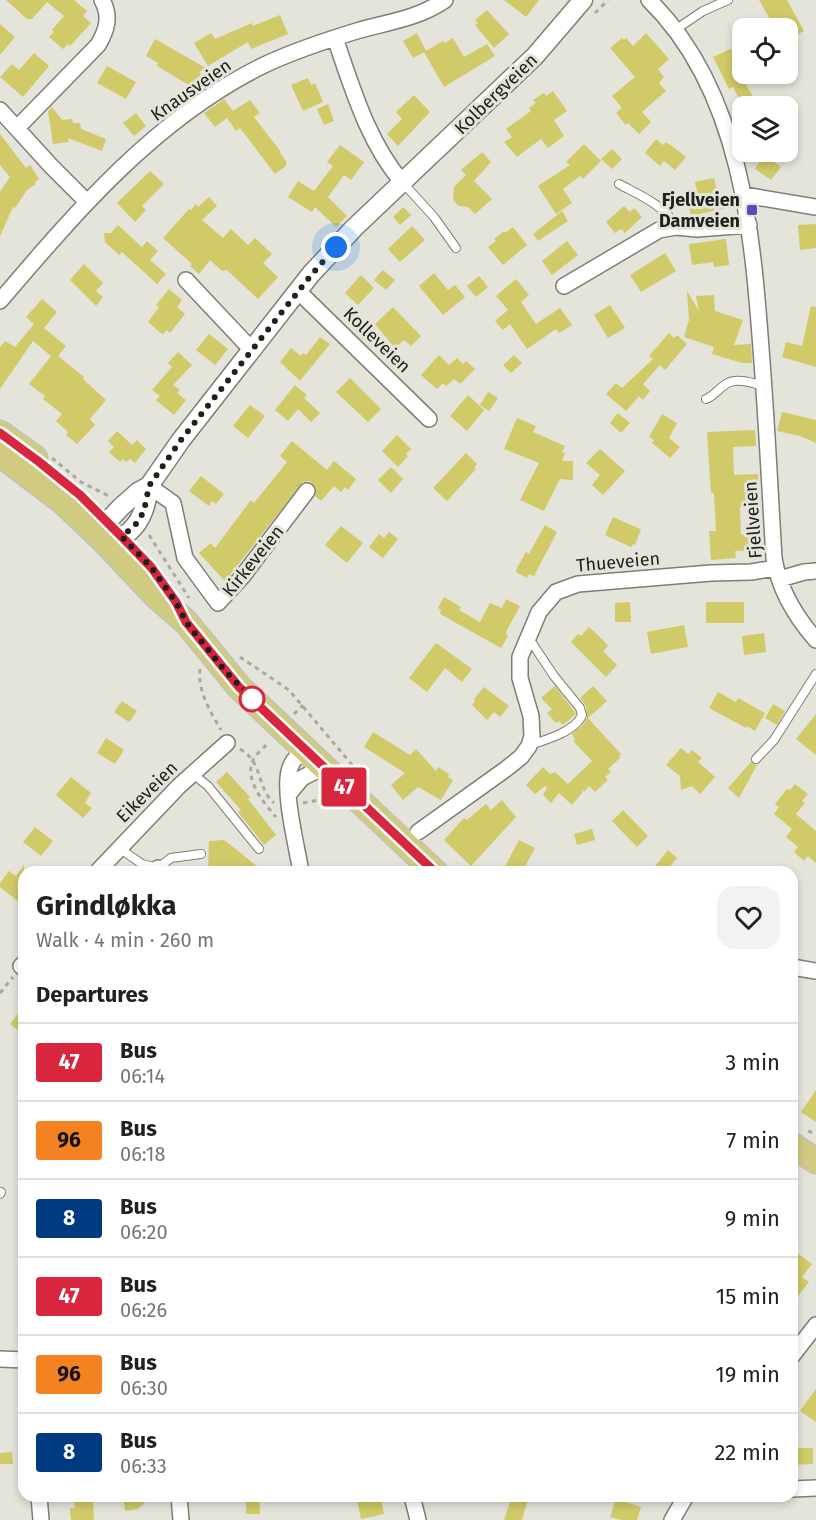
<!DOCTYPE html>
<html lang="en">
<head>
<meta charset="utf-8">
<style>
  body { margin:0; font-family:"Fira Sans",sans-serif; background:#f2f2f2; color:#202124; height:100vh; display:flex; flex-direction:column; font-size:22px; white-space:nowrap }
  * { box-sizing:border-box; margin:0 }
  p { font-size:20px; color:#757577 }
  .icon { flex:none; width:33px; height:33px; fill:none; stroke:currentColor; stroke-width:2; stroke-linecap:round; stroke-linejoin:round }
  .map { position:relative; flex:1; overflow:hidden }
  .panel { position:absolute; left:18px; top:866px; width:780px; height:636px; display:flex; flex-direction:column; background:#fff; border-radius:18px; box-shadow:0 3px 9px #0003 }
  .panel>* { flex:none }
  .badge { padding:0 12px; border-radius:4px; font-size:21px; line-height:39px }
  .buttons { position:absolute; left:732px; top:18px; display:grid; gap:12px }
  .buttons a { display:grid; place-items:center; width:66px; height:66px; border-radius:12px; background:#fff; box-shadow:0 3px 9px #0003; font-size:30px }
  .you { position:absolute; width:30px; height:30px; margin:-15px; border:4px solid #fff; border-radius:50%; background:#1a73e8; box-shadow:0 0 0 9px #1a73e833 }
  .map>.badge { position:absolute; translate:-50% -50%; box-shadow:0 0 0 3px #fff }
  h2 { padding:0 18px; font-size:22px; line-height:54px }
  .round { display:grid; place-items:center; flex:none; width:63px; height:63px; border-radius:18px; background:#f2f2f2 }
  .overview { display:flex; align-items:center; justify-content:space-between; height:102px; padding:0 18px }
  h1 { font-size:28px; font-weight:700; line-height:45px }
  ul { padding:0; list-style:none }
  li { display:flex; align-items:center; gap:18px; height:78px; padding:0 18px; border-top:2px solid #e0e0e0 }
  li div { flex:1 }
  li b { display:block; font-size:22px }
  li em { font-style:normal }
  li .badge { min-width:66px; font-weight:700; text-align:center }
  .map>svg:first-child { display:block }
  .building { fill:#d0ca68 }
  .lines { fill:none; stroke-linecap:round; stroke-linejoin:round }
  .service-casing { stroke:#7e7e75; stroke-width:10 }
  .minor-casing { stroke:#7e7e75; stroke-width:18 }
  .tertiary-casing { stroke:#7e7e75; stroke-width:21 }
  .primary-casing { stroke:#c1c1bf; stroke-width:27 }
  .path { stroke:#a9a9a1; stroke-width:3; stroke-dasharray:4.5 4.5; stroke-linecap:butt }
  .service { stroke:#fff; stroke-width:8 }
  .minor { stroke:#fff; stroke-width:15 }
  .tertiary { stroke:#fff; stroke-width:18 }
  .primary { stroke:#d0cb81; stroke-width:24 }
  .line-casing { stroke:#fff; stroke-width:14 }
  .line { stroke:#d7263d; stroke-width:9 }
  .walk { stroke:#20201c; stroke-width:6; stroke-dasharray:0 10.8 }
  .poi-dot { fill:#5d47c0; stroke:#e4e4da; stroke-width:2 }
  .stop-dot { fill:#fff; stroke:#d7263d; stroke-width:3 }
  .labels { text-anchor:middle; stroke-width:6; stroke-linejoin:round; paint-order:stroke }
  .street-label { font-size:18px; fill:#20201c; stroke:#e4e4da }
  .poi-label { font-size:18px; font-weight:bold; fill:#20201c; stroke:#e4e4da; text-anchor:end }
</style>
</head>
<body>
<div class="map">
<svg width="816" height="1520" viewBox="0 0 816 1520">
  <rect width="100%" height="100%" fill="#e4e4da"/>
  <path class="building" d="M6 0H74L87 11 83 16 91 23 70 46 68 44 63 49 49 37 54 32 52 30 64 16 47 2 32 19H27Z
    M504 0H539L526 17Z
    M759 0H787L804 31 788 40V28H775Z
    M487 10 509 34 494 48 475 25 478 23 475 20Z
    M280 15 288 34 251 49 248 42 208 66 194 43 211 33 215 39 252 23 253 26Z
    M0 24 15 37 0 55Z
    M417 33 426 51 413 58 403 41Z
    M646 33 669 59 658 69 664 77 659 83 666 91 642 112 651 122 639 134 628 123 626 125 616 113 622 108 612 96 635 77 610 48 622 38 624 40 626 38 633 46Z
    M453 38 464 57 487 44 495 56 444 87 424 52 443 41 445 43Z
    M155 39 206 68 199 72 205 80 192 90 187 84 157 66 158 63 146 56Z
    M730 49 737 52 742 63V77L758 106H743L733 87 729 89 713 57Z
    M34 53 49 66 23 97 0 77 12 64 19 70Z
    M107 66 136 82 126 99 97 83Z
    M308 78 311 85 315 83 323 102 303 111 291 85Z
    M553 91 567 111 554 120 564 136 548 148 541 139 517 157 504 142 512 137 506 129 531 111 529 108 536 103 533 100 544 93 546 96Z
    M414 95 430 112 398 146 387 134 402 119 396 112Z
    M224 99 233 111 250 100 260 113 254 117 281 152 280 153 286 161V166L275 174 240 128 236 131 227 118 215 127 204 113Z
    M328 104 334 121 324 125 317 109Z
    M52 107 62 120 72 119 73 123H80L81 129 106 139 102 151 68 138 69 142 53 144 48 111Z
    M136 113 146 126 134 136 123 123Z
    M0 134 26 168 30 165 39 179 35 182 36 184 27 190 15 208 13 207 0 236V192L10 177 0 165Z
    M656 139 663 145 666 142 672 146 686 157 675 170 664 161 660 166 645 153Z
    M584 144 601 161 583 179 580 176 563 189 572 203 556 214 538 186 570 165 566 162Z
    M340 145 364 162 351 180 344 175 328 197 347 216 336 227 315 207 312 212 288 197 298 181 314 191 333 166 327 162Z
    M612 149 622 159 612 169 601 159Z
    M482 152 491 162 474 181 492 199 475 214 468 207 459 206 453 200 454 187 466 175 461 170Z
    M764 155 781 167 771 180 755 169Z
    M150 171 164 184 142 206 146 210 135 222 117 203Z
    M714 178 718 197 723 196 726 208 691 216 688 203 695 201 693 192 697 191 695 182Z
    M209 197 217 206 202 220 223 238 231 229 248 245 255 238 272 254 263 263 278 277 258 299 227 270 222 271 210 260 199 274 190 266 192 264 163 238 189 209 191 210 196 204 198 207Z
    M624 206 630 212 634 208 642 217 625 233 621 229 615 233 606 222Z
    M403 207 411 215 400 225 393 217Z
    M562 211 568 221 538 241 533 234Z
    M816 224V248L800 250 798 225Z
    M118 225 142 247 147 241 158 251 150 260 166 274 157 284 122 252 119 255 105 242 104 233H111Z
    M412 226 425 240 400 262 388 249Z
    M513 227 527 245 503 265 488 247 496 241 494 239 504 231 505 233Z
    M726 239 729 265 714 267 713 262 692 265 689 244Z
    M567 241 578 255 552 275 542 261Z
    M665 253 676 271 641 292 630 275Z
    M84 264 103 283 96 291 103 297 96 306 70 280Z
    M383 270 395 280 386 290 374 280Z
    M434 273 448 290 455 285 465 297 443 315 419 286Z
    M361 275 374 288 358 305 345 293Z
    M479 276 488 287 476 297 467 286Z
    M516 279 529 295 521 302 536 324 560 308 572 325 559 333 556 329 527 349 510 324 503 330 495 321 508 310 496 296Z
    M169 289 182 300 177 307 185 314 170 333 166 330 163 335 148 322 159 307 156 305Z
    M687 291 699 311 696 296 714 295 715 311 743 320 734 345 751 344 752 363H742L712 354 714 347 684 337 689 320Z
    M42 299 57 312 44 328 66 346 58 356 84 377 83 379 106 400 90 419 95 425 77 444 66 435 68 432 56 421 62 414 43 399 45 396 29 384 51 356 33 341 0 389V347L5 341 15 347 34 324 26 317Z
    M610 305 625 328 608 338 594 315Z
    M811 306 816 307V367L782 357 786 342 802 346Z
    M393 307 421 336 411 346 404 340 395 348 375 324Z
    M669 333 674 338 677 335 687 344 665 370 660 365 643 384 650 391 643 400 639 396 626 411 606 394 616 383 622 388 653 359 649 356Z
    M209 334 228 349 215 365 196 350Z
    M320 337 330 344 300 381 280 362 291 348 301 356 303 353 306 355Z
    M178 352 192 365 173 385 180 390 177 393 186 400 174 415 156 400 160 396 152 390 172 367 168 363Z
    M439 355 449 365 457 358 463 364 466 361 475 369 460 384 454 379 446 386 443 383 437 389 421 375Z
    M514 355 522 363 511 373 503 365Z
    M350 378 381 409 368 422 336 392Z
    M295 385 307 395 304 398 320 413 311 422 298 409 288 421 275 410Z
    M488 392 498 398 489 411 480 405Z
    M468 395 484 410 467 431 450 416Z
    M250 405 265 416 248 438 233 426Z
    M782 412 816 420V443L800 436 777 431Z
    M618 413 630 423 621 433 610 423Z
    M662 414 677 423 669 438 680 447 670 458 652 443 654 440 649 437Z
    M517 418 536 426 533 432 565 446 562 452 565 453 562 461H573V480L560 479 544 511 520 500 539 463 504 449Z
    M755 430 756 446 733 447 734 475 758 474 760 506 740 507 741 534H757L758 550 735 551 736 558 711 560 709 531H716L714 493H711L707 432Z
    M117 431 132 445 137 440 146 449 135 463 130 459 126 462 123 459 120 462 109 452 114 447 108 441Z
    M397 435 411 449 406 454 408 456 398 467 382 451Z
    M292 441 327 470 334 461 356 479 348 490 345 487 341 492 334 486 321 501 315 496 316 488 313 484 309 481 303 482 225 581 199 553 211 543 215 548 251 500 254 503 287 462 280 456Z
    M600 449 625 471 603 495 592 485 600 475 586 463Z
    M466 453 477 464 474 468 476 469 447 501 433 488Z
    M391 467 403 479 391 493 378 480Z
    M201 476 224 494 216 504 212 501 209 506 189 491Z
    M613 517 640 529 641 530 635 545 633 544 631 547 605 535Z
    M545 525 557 532 534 576 529 574 527 578 516 572 517 568 526 552 529 554Z
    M341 526 363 543 347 563 325 545Z
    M389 532 398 539 383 558 369 547 379 534 384 538Z
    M444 597 461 607 459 610 480 622 490 603 502 608 506 599 520 606 507 630 506 635 508 636 501 648 440 614 441 610 438 608Z
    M630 602 631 622H615V603Z
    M706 602H744V623H706Z
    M684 625 688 647 651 654 647 632Z
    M589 627 604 641 608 646 603 651 617 665 606 677 571 642 578 634 581 636Z
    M764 633 766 652 744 655 742 636Z
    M436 643 472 669 462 682 445 668 427 692 409 678Z
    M555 686 576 714 563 725 559 721 556 723 547 713 552 709 541 698Z
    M593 686 607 701 588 718 621 754 619 757 620 758 608 769 611 772 605 777 608 780 595 792 589 786 584 792 582 789V793L572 805 559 793 551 803 543 795 547 788 545 786 535 794 526 785 543 767 550 774 555 772 568 784 592 761 573 741 575 739 572 734 583 725 587 718 586 706 580 698Z
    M484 687 509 706 500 717 494 712 487 720 472 705 475 702 474 699Z
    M718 692 736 702 738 698 765 713 755 731 747 726 746 728 709 708Z
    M122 701 137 711 129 722 114 712Z
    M773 704 785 711 777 725 765 718Z
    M816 714V755L796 739Z
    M373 732 410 755 416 749 436 771 438 767 449 774 448 777 453 780 441 800 418 787 403 800 391 785 405 773 364 747Z
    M106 738 124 750 115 764 97 753Z
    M681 748 688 754 692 750 702 758 698 762 715 777 700 794 692 786 681 790 680 776 666 765Z
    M751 762 757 765 739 798 728 788Z
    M227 772 250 797 248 799 276 835 264 845 238 812 241 810 216 782Z
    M71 777 91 793 85 803 92 808 83 818 56 795Z
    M795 784 808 794 802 801 805 803 796 814 816 831V863L808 856 804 861 794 852 798 847 786 837 792 829 774 814 779 807 775 804 787 789 790 790Z
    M502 800 516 817 471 866 444 840 464 818 467 820 486 804 491 810Z
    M623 810 648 836 637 847 612 821Z
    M35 827 53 841 41 856 23 842Z
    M592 829 595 840 577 845 574 834Z
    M224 840 242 854 264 872H208L209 841Z
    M519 840 535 848 522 872H502Z
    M668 850 677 858 665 872H650Z
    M24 865V895L19 902 0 887V883L9 871 16 876Z
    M24 1006V1035L10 1024Z
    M816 1090V1122L801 1112Z
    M792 1249 812 1264 802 1277 809 1282 792 1304Z
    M816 1389V1422L800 1411Z
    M792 1448H813V1464L792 1465Z
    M12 1452 13 1464H0V1453Z
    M74 1496H93L94 1520H71L70 1508H75Z
    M123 1496H152L138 1509 125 1511Z
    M246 1496H259L260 1514H246Z
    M356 1496H380L384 1514 361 1519Z
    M512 1496H529L522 1520H504Z
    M616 1499 641 1507 637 1520H621L610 1517Z"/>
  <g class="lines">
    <defs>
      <path id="service" d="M675 30 703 11 728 0
        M403 183 434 217 456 248
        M619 184C639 195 665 205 676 227
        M706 399C714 396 718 389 726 384 736 377 753 383 764 386
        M528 637 554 676 580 708 582 715C576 731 546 740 530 745
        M756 759 774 740 816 674
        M193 774 208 786 259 849
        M119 848 142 864 158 868 171 858 201 854
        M0 1194 1 1192"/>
      <path id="minor" d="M649 0C743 92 753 238 762 362 767 427 770 492 774 558 779 589 795 616 816 640
        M335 38C352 87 368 143 403 183
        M0 110 51 166 87 202
        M17 128 98 45C107 30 111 16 102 0
        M744 195 816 207
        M186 280 251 349
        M564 286 659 230 676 227 697 229 749 225
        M298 291 429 419
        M0 301C76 212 155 119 262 66 293 51 327 40 360 30 389 22 419 18 445 0
        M149 486 173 503 185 558 218 603 242 577 307 491
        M780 579 804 572 816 571
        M288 795 302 778 323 767
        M418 832 506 769 521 757 529 746 532 736 531 716 520 678V657L539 612 556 592 578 584 711 573 751 572 776 568
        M97 872 179 786 227 743
        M158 872V868
        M301 872C297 847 282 789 290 768 292 760 299 755 304 749
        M24 963 21 966 24 969
        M792 967 816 971
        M792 1356 816 1325
        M0 1359 24 1360
        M792 1489 816 1488
        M39 1496 41 1520
        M179 1496 181 1520
        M412 1496 418 1520
        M672 1520 686 1496"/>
      <path id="tertiary" d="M149 486C147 504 141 526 123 536 118 539 109 539 103 540L107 522 121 507 138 492 149 486 181 440 311 274 354 228 535 56 583 0"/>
      <path id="primary" d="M0 433 35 458
        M0 454 63 502 103 540 156 596 186 622 239 687 435 872
        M792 1145 816 1161"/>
    </defs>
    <use href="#service" class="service-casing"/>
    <use href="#minor" class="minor-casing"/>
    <use href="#tertiary" class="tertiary-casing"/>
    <use href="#primary" class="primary-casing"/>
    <path class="path" d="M595 13 608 0
      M52 458 81 482 111 497
      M149 535 189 598
      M240 657 289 690 353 766
      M200 669C197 690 211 713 221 730
      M294 714 303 705
      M266 745C262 750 255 755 253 760 244 780 264 803 276 817
      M240 749C264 763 256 787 274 803
      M303 803 329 798
      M0 993 13 977
      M808 1131 816 1134"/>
    <use href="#service" class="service"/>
    <use href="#minor" class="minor"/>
    <use href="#tertiary" class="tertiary"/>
    <use href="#primary" class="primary"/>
  </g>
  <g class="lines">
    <defs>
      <path id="line" d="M0 433 38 461 80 495 122 537 151 567 176 602 186 622 239 687 435 872"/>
    </defs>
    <use href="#line" class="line-casing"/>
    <use href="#line" class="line"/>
    <path class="walk" d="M252 699 256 702 226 672 186 622 176 602 151 567 122 537 137 523 144 511 149 486 181 440 312 274 336 247"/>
  </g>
  <rect class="poi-dot" x="746" y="204" width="12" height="12" rx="3"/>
  <circle class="stop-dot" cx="252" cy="699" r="12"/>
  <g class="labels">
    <g class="street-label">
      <text transform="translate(191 90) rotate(-35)" y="6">Knausveien</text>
      <text transform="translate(496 94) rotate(-44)" y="6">Kolbergveien</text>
      <text transform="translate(377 340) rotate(44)" y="6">Kolleveien</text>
      <text transform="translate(753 520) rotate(-94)" y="6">Fjellveien</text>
      <text transform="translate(253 561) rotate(-51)" y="6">Kirkeveien</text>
      <text transform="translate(618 562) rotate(-5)" y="6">Thueveien</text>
      <text transform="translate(147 792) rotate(-45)" y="6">Eikeveien</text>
    </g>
    <g class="poi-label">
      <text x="740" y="206">Fjellveien<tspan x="740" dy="21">Damveien</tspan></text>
    </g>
  </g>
</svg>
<div class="buttons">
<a><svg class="icon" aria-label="locate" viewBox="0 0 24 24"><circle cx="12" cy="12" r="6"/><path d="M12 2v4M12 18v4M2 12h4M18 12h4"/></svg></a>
<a><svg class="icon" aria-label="layers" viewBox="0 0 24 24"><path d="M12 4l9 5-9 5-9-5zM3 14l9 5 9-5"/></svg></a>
</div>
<div class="you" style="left:336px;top:247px"></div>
<b class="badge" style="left:344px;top:787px;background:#d7263d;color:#fff">47</b>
<section class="panel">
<div class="overview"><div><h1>Grindløkka</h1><p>Walk · 4 min · 260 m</p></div><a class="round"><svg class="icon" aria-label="heart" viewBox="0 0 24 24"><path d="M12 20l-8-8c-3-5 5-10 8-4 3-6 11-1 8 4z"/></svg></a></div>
<h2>Departures</h2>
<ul>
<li><span class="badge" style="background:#d7263d;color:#fff">47</span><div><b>Bus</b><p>06:14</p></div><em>3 min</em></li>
<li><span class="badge" style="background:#f58220;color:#111">96</span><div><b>Bus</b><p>06:18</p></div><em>7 min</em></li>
<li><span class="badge" style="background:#003b80;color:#fff">8</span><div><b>Bus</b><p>06:20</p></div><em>9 min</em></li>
<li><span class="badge" style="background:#d7263d;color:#fff">47</span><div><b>Bus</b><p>06:26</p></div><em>15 min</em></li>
<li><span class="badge" style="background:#f58220;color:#111">96</span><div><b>Bus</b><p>06:30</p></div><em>19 min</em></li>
<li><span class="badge" style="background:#003b80;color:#fff">8</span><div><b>Bus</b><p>06:33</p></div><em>22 min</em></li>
</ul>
</section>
</div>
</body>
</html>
